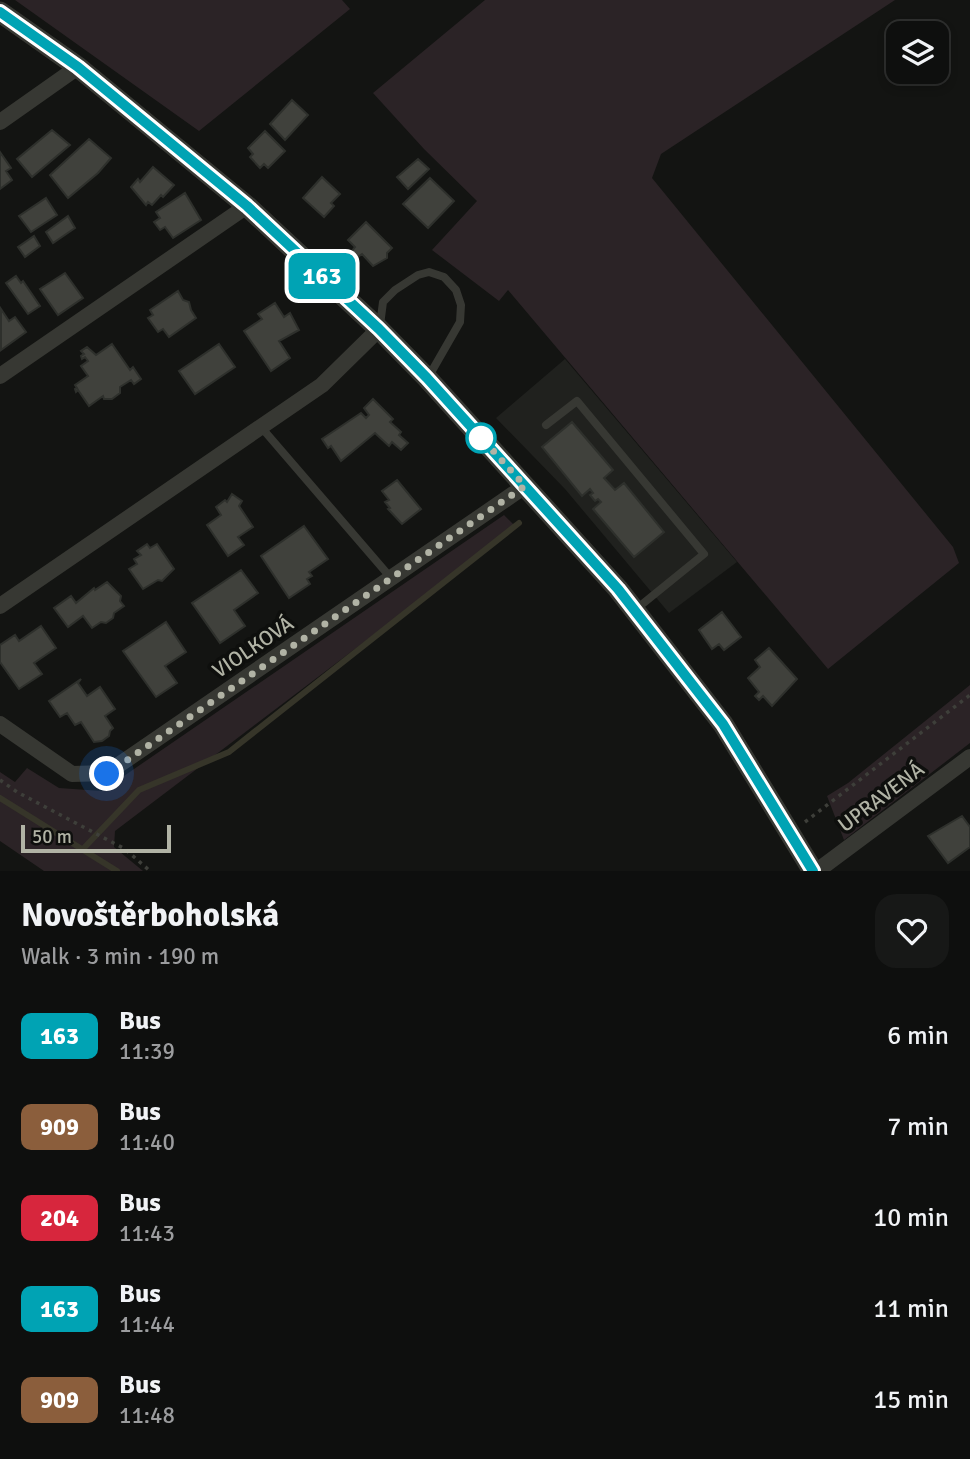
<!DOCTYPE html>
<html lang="en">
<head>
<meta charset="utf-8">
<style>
  body { margin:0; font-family:Signika,sans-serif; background:#171817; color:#f1f3f6; height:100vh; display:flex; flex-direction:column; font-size:26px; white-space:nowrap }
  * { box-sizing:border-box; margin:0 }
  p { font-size:23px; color:#9b9c9e }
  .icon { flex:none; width:38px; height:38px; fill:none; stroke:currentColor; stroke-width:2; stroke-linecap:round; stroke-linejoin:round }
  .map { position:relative; height:871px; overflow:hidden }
  .sheet { display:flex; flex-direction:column; background:#0e0f0e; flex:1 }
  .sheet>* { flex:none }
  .badge { padding:0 14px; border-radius:10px; font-size:24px; line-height:46px }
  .buttons { position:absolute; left:886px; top:21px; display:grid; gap:14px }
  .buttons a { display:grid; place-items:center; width:63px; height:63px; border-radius:14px; background:#0e0f0e; box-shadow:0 4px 10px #0003,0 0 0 2px #2e2f2e; font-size:35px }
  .scale { position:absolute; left:21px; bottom:18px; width:150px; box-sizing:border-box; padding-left:7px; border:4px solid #b1b3a5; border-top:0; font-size:19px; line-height:24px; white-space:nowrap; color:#b1b3a5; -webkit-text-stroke:5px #0e0f0d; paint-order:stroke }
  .you { position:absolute; width:35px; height:35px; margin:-18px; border:5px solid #fff; border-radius:50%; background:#1a73e8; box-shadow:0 0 0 10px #1a73e833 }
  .map>.badge { position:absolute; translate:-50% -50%; box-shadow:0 0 0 4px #fff }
  .round { display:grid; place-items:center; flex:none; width:74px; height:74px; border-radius:21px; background:#171817 }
  .head { display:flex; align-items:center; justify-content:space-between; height:119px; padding:0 21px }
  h1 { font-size:33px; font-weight:700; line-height:52px }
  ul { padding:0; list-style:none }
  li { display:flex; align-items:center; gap:21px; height:91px; padding:0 21px }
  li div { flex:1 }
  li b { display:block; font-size:26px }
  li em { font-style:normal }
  li .badge { min-width:77px; font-weight:700; text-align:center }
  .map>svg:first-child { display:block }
  .built { fill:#20211e }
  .green { fill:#2b2326 }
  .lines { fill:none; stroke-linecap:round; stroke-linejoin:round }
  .stream { stroke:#363529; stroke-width:6 }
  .building { fill:#40413c; stroke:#2e302c; stroke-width:2 }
  .path { stroke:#3e3f3a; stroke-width:3.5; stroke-dasharray:3.5 5; stroke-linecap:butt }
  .service { stroke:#373833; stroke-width:8 }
  .minor { stroke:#373833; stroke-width:16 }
  .tertiary { stroke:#373833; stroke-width:21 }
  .line-casing { stroke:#fff; stroke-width:16 }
  .line { stroke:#00a3b4; stroke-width:10 }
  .walk { stroke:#b1b3a5; stroke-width:7; stroke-dasharray:0 12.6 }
  .stop-dot { fill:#fff; stroke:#00a3b4; stroke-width:3.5 }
  .labels { text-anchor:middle; stroke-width:7; stroke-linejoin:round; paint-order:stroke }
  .street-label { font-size:21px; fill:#b1b3a5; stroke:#0e0f0d }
</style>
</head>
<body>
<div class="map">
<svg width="970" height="871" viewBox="0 0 970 871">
  <rect width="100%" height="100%" fill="#131412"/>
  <path class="built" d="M565 359 737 562 669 613 565 489 496 418Z"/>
  <path class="green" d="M15 0H342L350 9 199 131Z
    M485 0H895L661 154 652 178 953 547 959 563 828 669 508 290 499 301 432 250 477 201 424 149 373 93Z
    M504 515 516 527 115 831 114 847 143 871H44L0 841V772L15 782 27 768 59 788 102 791Z
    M970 685V743L844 840 827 796 848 783Z"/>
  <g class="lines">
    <path class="stream" d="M0 798 117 871
      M83 849 139 790 229 752 519 523"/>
  </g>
  <path class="building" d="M292 100 308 115 285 140 270 124Z
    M52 130 70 145 32 177 17 159Z
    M265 131 285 151 268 168 264 164 260 168 250 157 253 154 248 148Z
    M89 139 111 158 98 173 68 198 50 175Z
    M0 152 11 168 6 171 12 180 0 189Z
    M418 159 429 169 408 189 397 177Z
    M153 167 174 185 163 197 161 195 152 205 148 202 146 205 131 187 138 179 140 182Z
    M322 177 340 194 331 203 334 206 324 217 303 198Z
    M430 178 454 201 428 228 403 204Z
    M185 193 201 220 173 238 165 227 160 230 154 222 160 218 156 212Z
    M46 198 57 215 31 232 19 216Z
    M68 216 75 228 53 243 46 232Z
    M366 222 392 248 387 253V258L373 266 362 254 358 257 352 251 355 247 348 240Z
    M34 236 40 246 25 257 18 247Z
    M65 273 83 298 58 315 40 289Z
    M16 276 21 283 23 281 40 306 28 314 6 283Z
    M178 291 183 300 189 302 191 310 196 318 169 337 163 329 158 332 148 318 153 315 150 310Z
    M275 303 284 317 290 313 299 330 279 341 290 358 271 371 244 331 262 319 258 314Z
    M1 309 9 321 15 317 26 332 1 350Z
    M112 344 130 370 133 367 141 379 134 384 131 380 120 387V393L112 399H104L103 396 89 406 78 390 76 392 75 389 77 388 75 385 88 376 81 366 88 361 85 357 82 359 81 356 84 354 81 351 87 347 96 355Z
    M219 344 235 367 195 394 179 371Z
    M373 399 393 419 390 422 401 432 399 435 408 443 401 450 392 442 389 446 375 433 341 461 331 446 328 448 322 439 361 413 366 418 369 415 364 408Z
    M572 422 613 470 604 478 615 490 624 483 664 532 634 557 593 509 601 502 598 499 595 501 590 495 593 493 590 489 582 496 542 447Z
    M397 480 421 509 402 524 388 509 390 508 385 502 389 500 382 491Z
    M232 494 242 501 239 506 253 527 238 537 244 545 228 556 207 525 221 515 216 507 225 500 227 502Z
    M304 526 328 559 309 572 312 576 307 579 310 584 289 598 261 556Z
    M147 544 150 548 157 544 174 569 162 581 158 580 143 589 129 569 137 564 134 559 141 555 137 551Z
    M241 570 258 593 234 610 245 626 220 643 192 603Z
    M107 582 121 596 120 601 124 606 114 613 113 618 106 623 101 622 92 628 83 616 68 627 54 608 71 596 76 603 94 588 95 590Z
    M722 612 741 637 724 650 719 644 712 649 699 630Z
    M166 622 186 652 165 666 177 683 156 697 123 651Z
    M41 626 56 648 34 663 42 674 19 689 0 662V645L15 635 19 641Z
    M769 648 797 679 772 706 763 696 759 700 755 696 759 692 748 678 760 667 755 660Z
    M81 679 78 683 87 696 100 687 115 709 105 716 113 728 110 731 109 736 102 741 94 742 81 722 75 725 67 713 60 717 49 701Z
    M962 816 970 827V847L948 863 928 836Z"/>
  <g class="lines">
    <path class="path" d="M0 780 17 792 125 849 150 871
      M805 822 970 695"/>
    <path class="service" d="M380 325 383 302 395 290 418 275 429 272 444 277 456 290 461 305 460 322 429 376
      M546 425 577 401 704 554 635 610
      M261 427 391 578"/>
    <path class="minor" d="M0 122 78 67
      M0 376 247 206
      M0 606 322 385 379 329
      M0 724 72 774 107 773 525 486
      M817 871 970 757"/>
    <path class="tertiary" d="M0 12 78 67 247 206 379 329 427 378 618 589 723 724 813 871"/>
  </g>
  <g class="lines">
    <defs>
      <path id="line" d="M0 12 78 67 247 206 379 329 427 378 618 589 723 724 813 871"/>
    </defs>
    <use href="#line" class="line-casing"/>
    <use href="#line" class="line"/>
    <path class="walk" d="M107 774 525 486 476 432 481 438"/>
  </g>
  <circle class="stop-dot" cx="481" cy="438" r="14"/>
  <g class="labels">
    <g class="street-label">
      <text transform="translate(253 647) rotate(-34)" y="7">VIOLKOVÁ</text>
      <text transform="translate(881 797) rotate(-37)" y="7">UPRAVENÁ</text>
    </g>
  </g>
</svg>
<div class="buttons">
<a><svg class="icon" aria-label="layers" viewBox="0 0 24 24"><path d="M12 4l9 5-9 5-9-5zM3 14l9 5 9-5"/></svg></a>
</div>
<div class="scale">50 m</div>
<div class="you" style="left:107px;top:774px"></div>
<b class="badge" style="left:322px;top:276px;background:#00a3b4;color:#fff">163</b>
</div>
<section class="sheet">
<div class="head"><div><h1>Novoštěrboholská</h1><p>Walk · 3 min · 190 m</p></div><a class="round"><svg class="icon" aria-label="heart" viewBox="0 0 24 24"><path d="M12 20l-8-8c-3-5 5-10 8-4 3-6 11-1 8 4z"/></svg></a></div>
<ul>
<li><span class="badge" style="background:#00a3b4;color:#fff">163</span><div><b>Bus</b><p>11:39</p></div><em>6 min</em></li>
<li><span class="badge" style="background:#8b5e3c;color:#fff">909</span><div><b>Bus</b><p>11:40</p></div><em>7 min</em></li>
<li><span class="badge" style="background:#d7263d;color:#fff">204</span><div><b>Bus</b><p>11:43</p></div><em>10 min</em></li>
<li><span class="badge" style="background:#00a3b4;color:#fff">163</span><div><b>Bus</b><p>11:44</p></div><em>11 min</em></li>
<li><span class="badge" style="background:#8b5e3c;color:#fff">909</span><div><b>Bus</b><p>11:48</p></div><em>15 min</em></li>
</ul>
</section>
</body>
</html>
